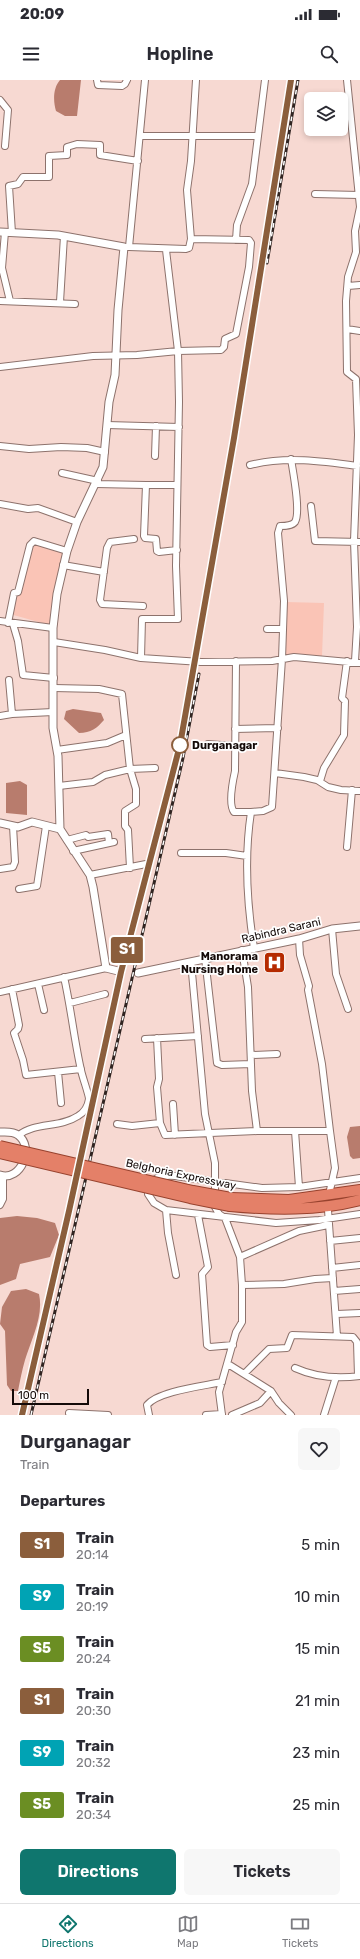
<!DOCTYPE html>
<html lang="en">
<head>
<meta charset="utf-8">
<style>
  body { margin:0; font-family:Rubik,sans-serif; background:#f7f7f7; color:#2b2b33; height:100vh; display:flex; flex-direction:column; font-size:15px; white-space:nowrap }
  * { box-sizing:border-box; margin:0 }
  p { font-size:13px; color:#7c7c81 }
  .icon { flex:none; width:22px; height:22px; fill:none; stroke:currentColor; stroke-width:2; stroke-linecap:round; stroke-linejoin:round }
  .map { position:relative; height:1335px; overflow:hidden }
  .sheet { display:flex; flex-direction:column; background:#fff; flex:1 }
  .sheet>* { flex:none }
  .badge { padding:0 8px; border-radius:3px; font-size:14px; line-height:26px }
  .controls { position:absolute; left:304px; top:12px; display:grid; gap:8px }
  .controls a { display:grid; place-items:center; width:44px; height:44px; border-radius:6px; background:#fff; box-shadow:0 2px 6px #0003; font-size:20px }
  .scale { position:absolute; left:12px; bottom:10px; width:77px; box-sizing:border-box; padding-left:4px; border:2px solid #140a08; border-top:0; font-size:11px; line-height:14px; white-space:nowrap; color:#140a08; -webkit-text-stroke:3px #fff; paint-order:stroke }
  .map>.badge { position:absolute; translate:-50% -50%; box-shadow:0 0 0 2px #fff }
  h2 { padding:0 20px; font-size:15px; line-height:36px }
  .round { display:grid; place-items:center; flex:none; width:42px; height:42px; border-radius:6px; background:#f7f7f7 }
  .summary { display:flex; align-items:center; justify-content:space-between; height:68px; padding:0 20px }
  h1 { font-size:19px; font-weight:600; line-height:30px }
  .primary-button { display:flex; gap:8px; margin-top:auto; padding:8px 20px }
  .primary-button a { flex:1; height:46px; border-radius:6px; background:#0f766e; color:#fff; font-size:16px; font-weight:600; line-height:46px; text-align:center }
  .primary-button a+a { background:#f7f7f7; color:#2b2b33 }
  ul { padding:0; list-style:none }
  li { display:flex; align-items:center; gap:12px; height:52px; padding:0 20px }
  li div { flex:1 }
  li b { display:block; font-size:15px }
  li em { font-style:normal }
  li .badge { min-width:44px; font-weight:700; text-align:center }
  .status { display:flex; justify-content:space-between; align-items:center; height:28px; padding:0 20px; background:#fff; direction:ltr }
  .status svg { height:11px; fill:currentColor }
  header { display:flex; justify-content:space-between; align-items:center; height:52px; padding:0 20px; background:#fff; font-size:18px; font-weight:600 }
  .menu { display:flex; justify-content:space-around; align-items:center; height:56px; border-top:1px solid #e1e1e2; background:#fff; font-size:11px; color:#7c7c81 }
  .menu a { display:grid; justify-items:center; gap:2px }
  .menu .current { color:#0f766e }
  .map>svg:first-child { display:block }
  .green { fill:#fac4b6 }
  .water { fill:#b87c6d }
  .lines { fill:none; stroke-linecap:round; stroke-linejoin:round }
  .minor-casing { stroke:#8d726c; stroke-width:8 }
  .tertiary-casing { stroke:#8d726c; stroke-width:9 }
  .trunk-casing { stroke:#97422e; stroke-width:12 }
  .minor { stroke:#fff; stroke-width:6 }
  .tertiary { stroke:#fff; stroke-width:7 }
  .trunk { stroke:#e48068; stroke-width:10 }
  .rail-casing { stroke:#302421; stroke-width:3 }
  .rail { stroke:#fff; stroke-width:1.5; stroke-dasharray:4.5; stroke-linecap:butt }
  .trunk-bridge-casing { stroke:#97422e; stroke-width:12; stroke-linecap:butt }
  .trunk-bridge { stroke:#e48068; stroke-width:10 }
  .line-casing { stroke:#fff; stroke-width:9 }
  .line { stroke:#8b5e3c; stroke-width:6 }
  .stop-dot { fill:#fff; stroke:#8b5e3c; stroke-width:2 }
  .labels { text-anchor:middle; stroke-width:3.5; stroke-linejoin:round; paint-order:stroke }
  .stop-label { font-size:11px; font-weight:bold; fill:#140a08; stroke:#fff; text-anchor:start }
  .street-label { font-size:11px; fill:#140a08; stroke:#fff }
  .poi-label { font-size:11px; font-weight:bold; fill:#140a08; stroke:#fff; text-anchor:end }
</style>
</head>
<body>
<div class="status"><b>20:09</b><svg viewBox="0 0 49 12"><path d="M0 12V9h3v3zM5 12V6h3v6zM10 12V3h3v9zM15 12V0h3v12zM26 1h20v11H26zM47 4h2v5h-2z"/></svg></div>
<header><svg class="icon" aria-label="menu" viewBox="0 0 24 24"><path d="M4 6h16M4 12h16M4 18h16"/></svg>Hopline<svg class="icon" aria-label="search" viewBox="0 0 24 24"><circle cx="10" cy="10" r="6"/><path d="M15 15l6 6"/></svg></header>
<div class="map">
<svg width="360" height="1335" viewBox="0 0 360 1335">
  <rect width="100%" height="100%" fill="#f7d9d2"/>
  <path class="green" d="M34 464 64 472 49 545 10 534Z
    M286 522 324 523 322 576H284Z"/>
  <path class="water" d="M60 0H81L77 36H65L56 31C53 21 53 8 60 0Z
    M73 629 101 633 104 640C97 648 91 653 79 653L64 639 66 631Z
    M20 701 27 705V735L6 733V703Z
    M360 1046V1078L353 1079 350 1076 347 1057 350 1047Z
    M17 1136 37 1138 55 1143 59 1155 50 1177 20 1184 16 1199 0 1205V1138Z
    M26 1209 39 1214C44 1236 31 1260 25 1280 22 1290 20 1301 18 1311H11L7 1305 5 1251 0 1244 2 1227 11 1211Z"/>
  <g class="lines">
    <defs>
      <path id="minor" d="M97 0 98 5 122 6 125 4 127 0
        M347 0 360 127 355 151 356 172 348 197 346 221 347 292 356 299 358 355 354 461 357 547 355 581
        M0 20 8 30 5 66
        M140 56H258
        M315 114 359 115
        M5 152 2 188 10 221
        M12 153 9 106 18 104 23 97H49V76L67 75V67L77 64 100 65V75L138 81
        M191 159 187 110 191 81 196 0
        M236 160 237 145 252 104 265 0
        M125 167H129L145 0
        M129 167 186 169 189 168 191 159 249 160 251 163 249 187 236 254 225 259 224 267 221 270 178 271 179 322 176 486 178 539H142L141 578
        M348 206 360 205
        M0 221 75 224
        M60 222 64 156
        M347 249 360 251
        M0 287 93 276 137 275 178 271 166 170
        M107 345 179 347
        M0 366 29 369 61 367 87 368 105 372
        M155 376 156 346
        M250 385C286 376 322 381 357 386
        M62 393 98 401
        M96 404 146 405 144 456 145 458 156 459 157 471 159 472 177 470
        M146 405H177
        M0 424 28 429 38 428 77 442
        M311 426 315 461 360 462
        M134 459 110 462 107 468 100 520 102 524 143 526
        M63 485 104 492
        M0 541 53 548
        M8 543 14 513 18 512 30 465 34 461 67 471
        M13 544 18 561 23 595 54 598
        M267 549H283
        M54 562 105 570 141 578 201 582 272 581 294 577 360 583
        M236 581 235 691C233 700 228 724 234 732H251
        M9 600 12 634 53 632
        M54 608 99 609 122 614 130 689 136 709V724L125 731V746L128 750 130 788
        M0 636 12 634
        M235 649 278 648
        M208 664 235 666
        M57 670 107 663 126 655
        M275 693 304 697 317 700 328 707 341 710 360 711
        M320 701 324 688 344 655 345 621 342 618 347 581
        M59 706 93 702 105 695 130 689 155 688
        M67 760 86 755 88 757 108 754 109 763
        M347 767 352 710
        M73 771 114 762
        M181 773H226L247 776
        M0 789 13 787 15 782 13 746
        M90 795 146 784
        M19 809 37 806 46 746
        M332 849 336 894 348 929
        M299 859 300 875 309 906 308 910 322 984 330 1051
        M254 868C247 824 244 778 251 732L263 731 272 727 282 579 284 521 278 453 280 446C285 446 292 446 295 442 301 432 293 392 291 379
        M242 870 248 907 252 1011 257 1051
        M205 878 217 983 222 985 251 984
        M191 882 205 1034 215 1083V1127L219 1134 225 1138 240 1177 242 1205V1242L236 1252 219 1312 222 1335
        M38 904 44 930
        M12 909 19 945 18 949 14 953 23 980 26 995 81 989
        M0 912 106 888
        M70 923 105 914
        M157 958 159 999 157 1007 160 1043 165 1055 257 1051H330L335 1088 330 1110
        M145 959 198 956
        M251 975 277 974
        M58 992 61 1023
        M173 1024 175 1055
        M117 1044 132 1046 160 1043
        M295 1051 299 1107
        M19 1055C35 1042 60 1048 78 1036 85 1032 88 1026 89 1019 89 1015 82 996 81 990 74 959 71 928 64 897
        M360 1098 299 1107 262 1108 175 1096C161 1095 149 1097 148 1114L154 1123 166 1130 276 1143 319 1140 360 1134
        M0 1125 3 1119V1096
        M166 1130 168 1153 176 1195
        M328 1130 337 1256
        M198 1135 208 1187 202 1194 207 1265 210 1267 233 1265
        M330 1161 360 1158
        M240 1177 299 1151 328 1145
        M332 1188 360 1185
        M242 1205 284 1204 315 1199 333 1198
        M334 1211 360 1209
        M337 1234 360 1233
        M228 1284 271 1311 279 1323 291 1335
        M295 1288C315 1297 338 1299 360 1296
        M245 1293 269 1269 287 1268 292 1255 353 1257 357 1262 358 1296
        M69 1333 108 1335
        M149 1335 147 1325C158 1311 204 1306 222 1302
        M206 1335 222 1334
        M232 1335 260 1323 271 1311
        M324 1335 336 1297"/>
      <path id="tertiary" d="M0 152 58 155 124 167 118 230 115 295 109 322 103 387 77 442 67 471 57 514 53 548V648L58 676 60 749 90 795 93 807 106 888 118 891
        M0 743 18 747 32 742 60 749
        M138 893 299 859 332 849 360 846
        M0 1052C6 1052 13 1051 18 1055 35 1067 21 1102 0 1095"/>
      <path id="trunk" d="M231 1118 289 1120 360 1110
        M230 1126C274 1130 317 1131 360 1120"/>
    </defs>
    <use href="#minor" class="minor-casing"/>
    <use href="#tertiary" class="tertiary-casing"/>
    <use href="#trunk" class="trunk-casing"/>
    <use href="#minor" class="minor"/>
    <use href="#tertiary" class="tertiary"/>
    <use href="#trunk" class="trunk"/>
    <defs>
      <path id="rail" d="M267 183 298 0
        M22 1335 69 1131 121 892 179 665 236 343 291 0
        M31 1335 183 678 199 594"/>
    </defs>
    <use href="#rail" class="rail-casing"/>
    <use href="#rail" class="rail"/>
    <defs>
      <path id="trunk-bridge" d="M0 1066 193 1111 231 1118
        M0 1073 190 1118 230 1126"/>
    </defs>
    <use href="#trunk-bridge" class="trunk-bridge-casing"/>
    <use href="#trunk-bridge" class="trunk-bridge"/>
  </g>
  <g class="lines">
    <defs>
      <path id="line" d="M22 1335 69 1131 121 892 180 665 234 358 291 0"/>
    </defs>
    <use href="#line" class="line-casing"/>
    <use href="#line" class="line"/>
  </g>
  <defs>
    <symbol id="hospital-square" viewBox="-11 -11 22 22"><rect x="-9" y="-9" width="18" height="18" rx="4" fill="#b52a00" stroke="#fff"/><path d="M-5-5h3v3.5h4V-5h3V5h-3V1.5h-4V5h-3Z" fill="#fff"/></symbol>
  </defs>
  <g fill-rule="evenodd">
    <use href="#hospital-square" x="262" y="870" width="25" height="25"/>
  </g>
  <circle class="stop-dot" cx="180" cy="665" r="8"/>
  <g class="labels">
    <g class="stop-label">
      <text x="192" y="669">Durganagar</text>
    </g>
    <g class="street-label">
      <text transform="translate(281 850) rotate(-13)" y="4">Rabindra Sarani</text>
      <text transform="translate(181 1094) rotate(12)" y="4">Belghoria Expressway</text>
    </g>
    <g class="poi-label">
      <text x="258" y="880">Manorama<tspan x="258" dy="13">Nursing Home</tspan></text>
    </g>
  </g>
</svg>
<div class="controls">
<a><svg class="icon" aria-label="layers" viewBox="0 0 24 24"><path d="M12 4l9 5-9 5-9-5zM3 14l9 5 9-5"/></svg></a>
</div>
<div class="scale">100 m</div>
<b class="badge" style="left:127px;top:870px;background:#8b5e3c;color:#fff">S1</b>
</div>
<section class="sheet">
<div class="summary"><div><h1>Durganagar</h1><p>Train</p></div><a class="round"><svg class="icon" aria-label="heart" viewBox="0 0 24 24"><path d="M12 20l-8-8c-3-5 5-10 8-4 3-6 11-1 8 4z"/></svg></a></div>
<h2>Departures</h2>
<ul>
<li><span class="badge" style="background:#8b5e3c;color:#fff">S1</span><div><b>Train</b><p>20:14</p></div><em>5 min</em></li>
<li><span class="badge" style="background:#00a3b4;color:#fff">S9</span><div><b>Train</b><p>20:19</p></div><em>10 min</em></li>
<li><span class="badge" style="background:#6b8e23;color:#fff">S5</span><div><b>Train</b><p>20:24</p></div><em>15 min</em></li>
<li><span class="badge" style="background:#8b5e3c;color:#fff">S1</span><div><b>Train</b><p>20:30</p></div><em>21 min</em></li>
<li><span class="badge" style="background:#00a3b4;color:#fff">S9</span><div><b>Train</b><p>20:32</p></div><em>23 min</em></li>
<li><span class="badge" style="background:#6b8e23;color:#fff">S5</span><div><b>Train</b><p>20:34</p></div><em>25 min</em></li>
</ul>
<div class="primary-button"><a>Directions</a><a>Tickets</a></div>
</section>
<nav class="menu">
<a class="current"><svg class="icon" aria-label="directions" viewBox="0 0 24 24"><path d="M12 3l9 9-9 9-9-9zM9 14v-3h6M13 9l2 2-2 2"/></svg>Directions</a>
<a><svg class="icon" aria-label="map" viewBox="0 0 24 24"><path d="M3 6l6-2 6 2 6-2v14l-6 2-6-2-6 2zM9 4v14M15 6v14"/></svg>Map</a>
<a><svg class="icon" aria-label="tickets" viewBox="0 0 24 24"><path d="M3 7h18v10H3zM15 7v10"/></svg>Tickets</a>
</nav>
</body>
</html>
